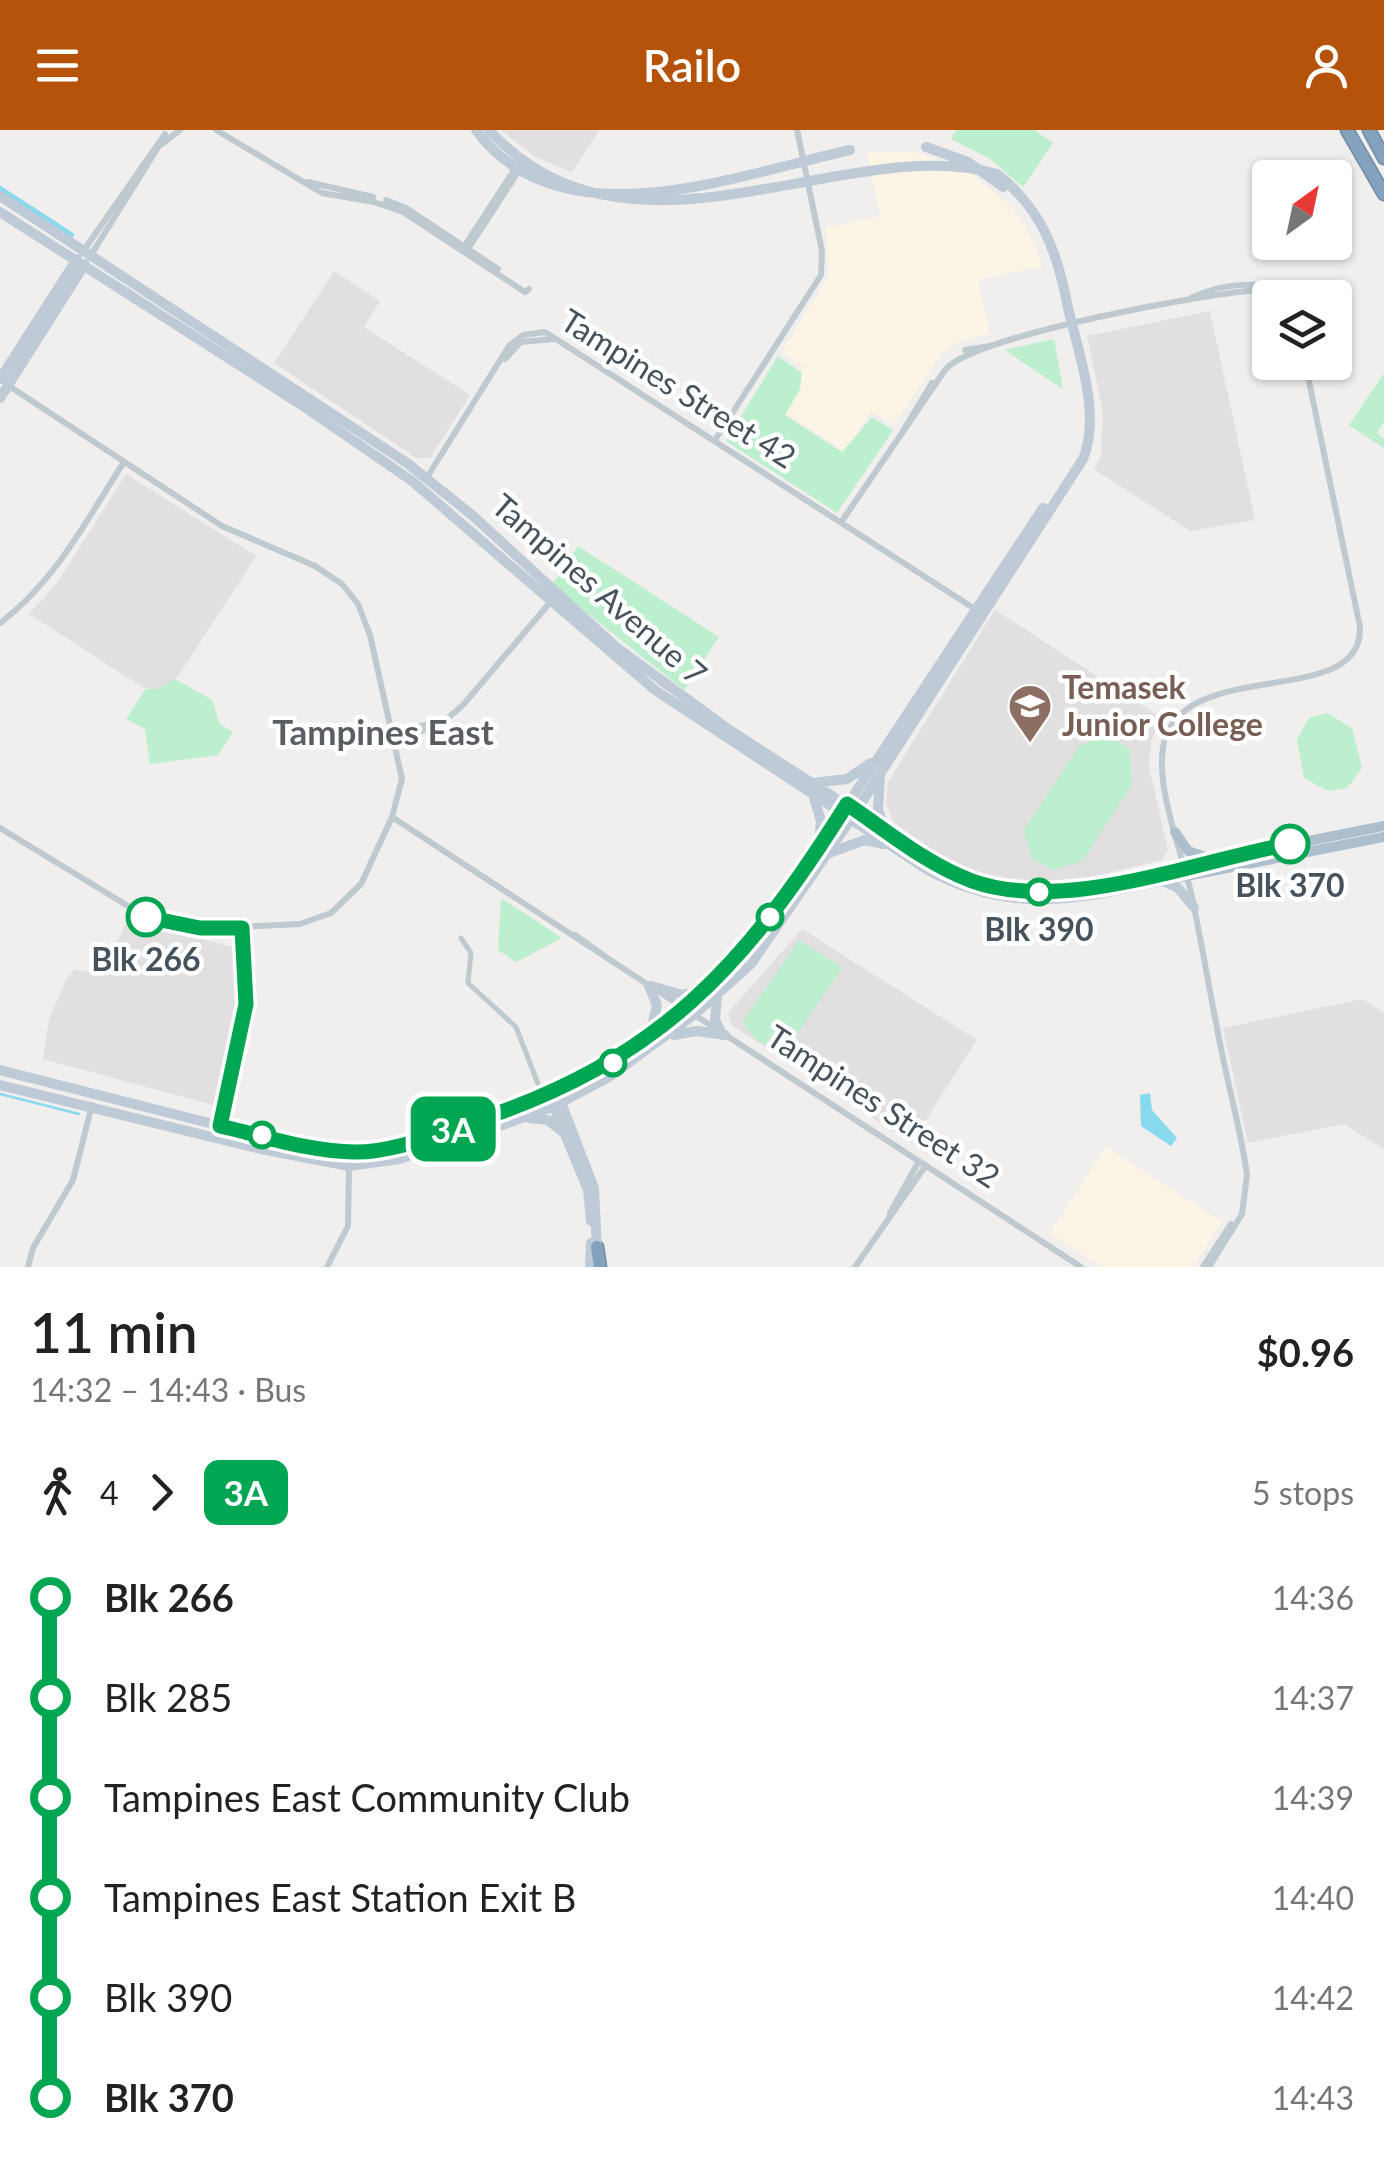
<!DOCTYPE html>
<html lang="en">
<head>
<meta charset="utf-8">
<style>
  body { margin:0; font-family:Lato,sans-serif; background:#f6f6f6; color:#222; height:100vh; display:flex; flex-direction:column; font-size:38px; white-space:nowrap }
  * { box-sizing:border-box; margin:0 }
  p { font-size:32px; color:#767676 }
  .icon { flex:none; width:55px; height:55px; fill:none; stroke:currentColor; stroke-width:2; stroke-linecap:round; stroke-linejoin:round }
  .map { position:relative; height:1137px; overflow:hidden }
  .panel { display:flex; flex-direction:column; background:#fff; flex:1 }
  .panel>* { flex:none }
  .badge { padding:0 20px; border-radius:15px; font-size:35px; line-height:65px }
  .needle { width:65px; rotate:33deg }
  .fabs { position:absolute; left:1252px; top:30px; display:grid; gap:20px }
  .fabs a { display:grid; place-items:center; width:100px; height:100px; border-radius:10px; background:#fff; box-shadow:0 2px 8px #0004; font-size:50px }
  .map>.badge { position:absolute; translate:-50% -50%; box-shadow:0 0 0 5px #fff }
  .legs { display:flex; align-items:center; gap:15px; height:110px; padding:0 30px; font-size:32px }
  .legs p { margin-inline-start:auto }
  .overview { display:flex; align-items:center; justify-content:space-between; height:170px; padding:0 30px }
  h1 { font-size:55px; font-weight:600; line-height:75px }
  ul { padding:0 30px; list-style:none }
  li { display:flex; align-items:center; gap:35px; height:100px; font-size:38px }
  li i { display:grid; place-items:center; width:15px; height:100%; margin:0 12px; background:currentColor }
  li i::after { content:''; width:25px; height:25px; margin:-12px; border:8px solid; border-radius:50%; background:#fff }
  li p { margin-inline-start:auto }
  li:first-child i { background:linear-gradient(#0000 50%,currentColor 0) }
  li:last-child i { background:linear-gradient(currentColor 50%,#0000 0) }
  header { display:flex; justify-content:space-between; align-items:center; height:130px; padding:0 30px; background:#b45309; color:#fff; font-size:45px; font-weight:600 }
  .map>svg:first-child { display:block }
  .commercial { fill:#fcf5e6 }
  .education { fill:#e2dfe0 }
  .green { fill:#bbefce }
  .water { fill:#87daed }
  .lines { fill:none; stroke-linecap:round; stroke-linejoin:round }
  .stream { stroke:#87daed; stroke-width:2.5 }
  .canal { stroke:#87daed; stroke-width:6 }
  .motorway-casing { stroke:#708ca9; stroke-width:15 }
  .pedestrian { stroke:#bec9d0; stroke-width:5 }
  .minor { stroke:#bec9d0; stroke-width:6 }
  .secondary { stroke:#becad5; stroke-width:10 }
  .primary { stroke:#adbecd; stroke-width:10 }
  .motorway { stroke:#84a1be; stroke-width:12 }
  .line-1-casing { stroke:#fff; stroke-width:22 }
  .line-1 { stroke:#00a651; stroke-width:15 }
  .stop-1-dot { fill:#fff; stroke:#00a651; stroke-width:5 }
  .labels { text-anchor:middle; stroke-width:9; stroke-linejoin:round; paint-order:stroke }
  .street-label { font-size:32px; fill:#46525c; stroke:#fff }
  .education-label { font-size:32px; font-weight:bold; fill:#785e54; stroke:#fff; text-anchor:start }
  .stop-label { font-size:32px; font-weight:bold; fill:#46525c; stroke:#fff }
  .neighbourhood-label { font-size:35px; font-weight:bold; fill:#5a5e63; stroke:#fff }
</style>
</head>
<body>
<header><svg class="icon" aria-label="menu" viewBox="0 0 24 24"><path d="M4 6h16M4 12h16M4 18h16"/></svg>Railo<svg class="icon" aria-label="person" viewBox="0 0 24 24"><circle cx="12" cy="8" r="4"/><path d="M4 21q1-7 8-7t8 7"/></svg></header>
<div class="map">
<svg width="1384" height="1137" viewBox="0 0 1384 1137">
  <rect width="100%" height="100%" fill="#f1eeee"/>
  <path class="commercial" d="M867 22H914L965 39 1011 76 1030 104 1043 136 978 150 990 204 959 211 941 224 894 295 871 281 845 321 778 278 804 237 782 222 829 145 826 98 880 86Z
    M1106 1017 1222 1092 1193 1137H1102L1050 1103Z"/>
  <path class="education" d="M501 0H599L572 42 535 27Z
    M334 141 380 171 364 197 470 265 430 328H416L274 233Z
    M1210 181 1255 390 1190 401 1094 339 1101 326 1103 283 1087 206Z
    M126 344 256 426 181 542 171 554 157 559 144 558 29 484 57 453Z
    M995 480 1162 588 1151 611 1149 636 1168 720 1162 730 1075 751 1007 753 943 728 893 692 886 673 888 652Z
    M127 790 237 818 235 910 220 973 213 975 43 929 49 889 66 850 75 839 102 845Z
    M802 799 977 910 911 1013 732 895 728 883Z
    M1363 869 1384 883V1019L1344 994 1248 1013 1223 898Z"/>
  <path class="green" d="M956 0H1034L1053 13 1023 57 989 28 951 9Z
    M1054 209 1063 259 1005 220Z
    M778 226 802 243 800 259 785 285 842 322 872 287 893 300 837 383 726 311Z
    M1384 243V292L1377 303 1384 309V318L1349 295Z
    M578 416 719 507 684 560 552 455Z
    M175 549 212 570 220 594 233 602 218 625 150 634 145 599 126 589 146 559H158Z
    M1327 583 1352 598 1362 638 1347 658 1328 661 1304 648 1297 610 1309 588Z
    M1106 604 1130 620 1132 655 1082 731 1052 740 1031 727 1024 700 1079 616Z
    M501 768 562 808 516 832 498 820Z
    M799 810 842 838 787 919C766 920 754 910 743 892Z"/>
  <path class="water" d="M1150 963 1152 980 1177 1008 1171 1016 1141 996 1140 965Z"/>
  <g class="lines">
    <path class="stream" d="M0 964 79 984"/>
    <path class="canal" d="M0 59 71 105"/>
    <defs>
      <path id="motorway" d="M1347 0 1384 64
        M1369 0 1384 28
        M597 1117 600 1137"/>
    </defs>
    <use href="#motorway" class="motorway-casing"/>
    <path class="pedestrian" d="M461 808 471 823 468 853 516 897 540 959"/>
    <path class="minor" d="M216 0 322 63 374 72 403 82 525 162 529 159
      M308 52 373 67
      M386 70 406 78 498 139
      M84 120 165 4
      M462 120 518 34
      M466 122 522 36
      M91 125 159 16 180 0
      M1191 168C1217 155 1267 146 1289 168
      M965 220 990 216
      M505 229 521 212 554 209
      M903 301 932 253
      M715 310 821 145 822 121 797 0
      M426 349 509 216 523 205 545 202 978 481
      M842 391 945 240C972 206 1210 162 1261 160 1269 159 1275 163 1282 168
      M0 493C56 451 87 389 124 332
      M394 604 445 589
      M396 611 442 593 463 575 553 469
      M392 687 650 856
      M0 698 146 787 215 798 300 794 331 783 361 754 392 687 402 649 370 505 358 474 342 454 315 436 222 396 6 254
      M575 805 613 832
      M661 863 1081 1137
      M221 995 244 888 241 798
      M890 1083 919 1031
      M28 1137 33 1118 73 1050 92 975
      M327 1137 348 1096 349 1037
      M855 1137 926 1035
      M1203 1137 1231 1094
      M1209 1137 1242 1084 1247 1045C1242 1007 1232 971 1224 933 1212 876 1203 819 1191 762 1181 720 1151 646 1166 606 1196 528 1363 578 1360 497L1305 232"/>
    <path class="secondary" d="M476 0C560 115 737 45 850 20
      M926 17 968 32 1003 57
      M0 66 407 333 472 385 616 517 731 601 936 733 990 756 1032 762 1090 756 1183 736
      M0 82 303 276 412 351 655 560 928 740C1019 789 1090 766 1186 746
      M0 249 77 129
      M0 268 85 134
      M880 645 878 679 884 697
      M813 653 847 649 871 633
      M814 668 821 691 819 714
      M829 723 865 710 884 714
      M1165 752 1178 758 1194 777
      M649 856 657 875 650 906
      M651 856 682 865 698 862
      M717 867 715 890 721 902
      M674 905 697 901 725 905
      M0 940 221 996 357 1022 438 1004 496 985 600 940 650 907 739 827 842 683 1043 378
      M0 955 261 1019 349 1036 399 1029 475 1005 554 976 609 947 695 884 751 834 851 689 1083 329C1102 282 1077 221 1067 173 1057 121 1041 78 997 44 847 0 630 154 489 0
      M551 970 588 1060 591 1091
      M560 970 594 1058 597 1121
      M529 988 548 990 563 1002
      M590 1137 591 1113"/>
    <path class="primary" d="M1175 702 1188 721 1208 728
      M1183 736 1384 696
      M1186 746 1384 707"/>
    <use href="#motorway" class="motorway"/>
  </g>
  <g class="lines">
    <defs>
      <path id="line-1" d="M146 787 200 798H242L246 874 220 996C264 1006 311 1022 355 1022 395 1022 437 1004 473 992 660 930 744 838 847 674 887 701 926 734 972 751 1064 784 1196 731 1290 714"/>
    </defs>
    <use href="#line-1" class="line-1-casing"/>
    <use href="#line-1" class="line-1"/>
  </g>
  <defs>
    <symbol id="university-pin" viewBox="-11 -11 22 30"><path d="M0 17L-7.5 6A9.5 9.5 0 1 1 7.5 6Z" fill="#8d6e63" stroke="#fff"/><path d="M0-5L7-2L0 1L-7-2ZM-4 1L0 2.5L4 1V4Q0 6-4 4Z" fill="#fff"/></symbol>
  </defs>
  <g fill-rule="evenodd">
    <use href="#university-pin" x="1005" y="551" width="50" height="68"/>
  </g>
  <g class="stop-1-dot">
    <circle cx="1290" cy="714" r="18"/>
    <circle cx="1039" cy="762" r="12"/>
    <circle cx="146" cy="787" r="18"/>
    <circle cx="770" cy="787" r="12"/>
    <circle cx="613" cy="933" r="12"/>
    <circle cx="262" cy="1005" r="12"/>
  </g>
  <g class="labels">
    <g class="street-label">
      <text transform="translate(678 259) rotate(32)" y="11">Tampines Street 42</text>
      <text transform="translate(599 460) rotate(41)" y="11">Tampines Avenue 7</text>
      <text transform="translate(883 977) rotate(33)" y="11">Tampines Street 32</text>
    </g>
    <g class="education-label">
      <text x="1062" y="569">Temasek<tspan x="1062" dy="37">Junior College</tspan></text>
    </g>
    <g class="stop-label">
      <text x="1290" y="767">Blk 370</text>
      <text x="1039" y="811">Blk 390</text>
      <text x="146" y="841">Blk 266</text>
    </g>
    <g class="neighbourhood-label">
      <text x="383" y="615">Tampines East</text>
    </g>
  </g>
</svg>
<div class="fabs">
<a><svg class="needle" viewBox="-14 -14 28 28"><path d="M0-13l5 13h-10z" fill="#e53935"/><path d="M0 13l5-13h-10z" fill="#767676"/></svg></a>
<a><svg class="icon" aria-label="layers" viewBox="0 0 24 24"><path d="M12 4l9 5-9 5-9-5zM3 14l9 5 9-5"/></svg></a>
</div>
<b class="badge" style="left:453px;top:999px;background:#00a651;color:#fff">3A</b>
</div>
<section class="panel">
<div class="overview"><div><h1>11 min</h1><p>14:32 – 14:43 · Bus</p></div><b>$0.96</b></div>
<div class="legs"><svg class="icon" aria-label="walk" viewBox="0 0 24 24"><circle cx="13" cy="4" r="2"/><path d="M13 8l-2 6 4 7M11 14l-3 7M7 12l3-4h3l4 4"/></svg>4<svg class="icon" aria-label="forward" viewBox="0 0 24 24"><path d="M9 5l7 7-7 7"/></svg><b class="badge" style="background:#00a651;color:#fff">3A</b><p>5 stops</p></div>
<ul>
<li><i style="color:#00a651"></i><b>Blk 266</b><p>14:36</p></li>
<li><i style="color:#00a651"></i><span>Blk 285</span><p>14:37</p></li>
<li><i style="color:#00a651"></i><span>Tampines East Community Club</span><p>14:39</p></li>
<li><i style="color:#00a651"></i><span>Tampines East Station Exit B</span><p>14:40</p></li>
<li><i style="color:#00a651"></i><span>Blk 390</span><p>14:42</p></li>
<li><i style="color:#00a651"></i><b>Blk 370</b><p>14:43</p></li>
</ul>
</section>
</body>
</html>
